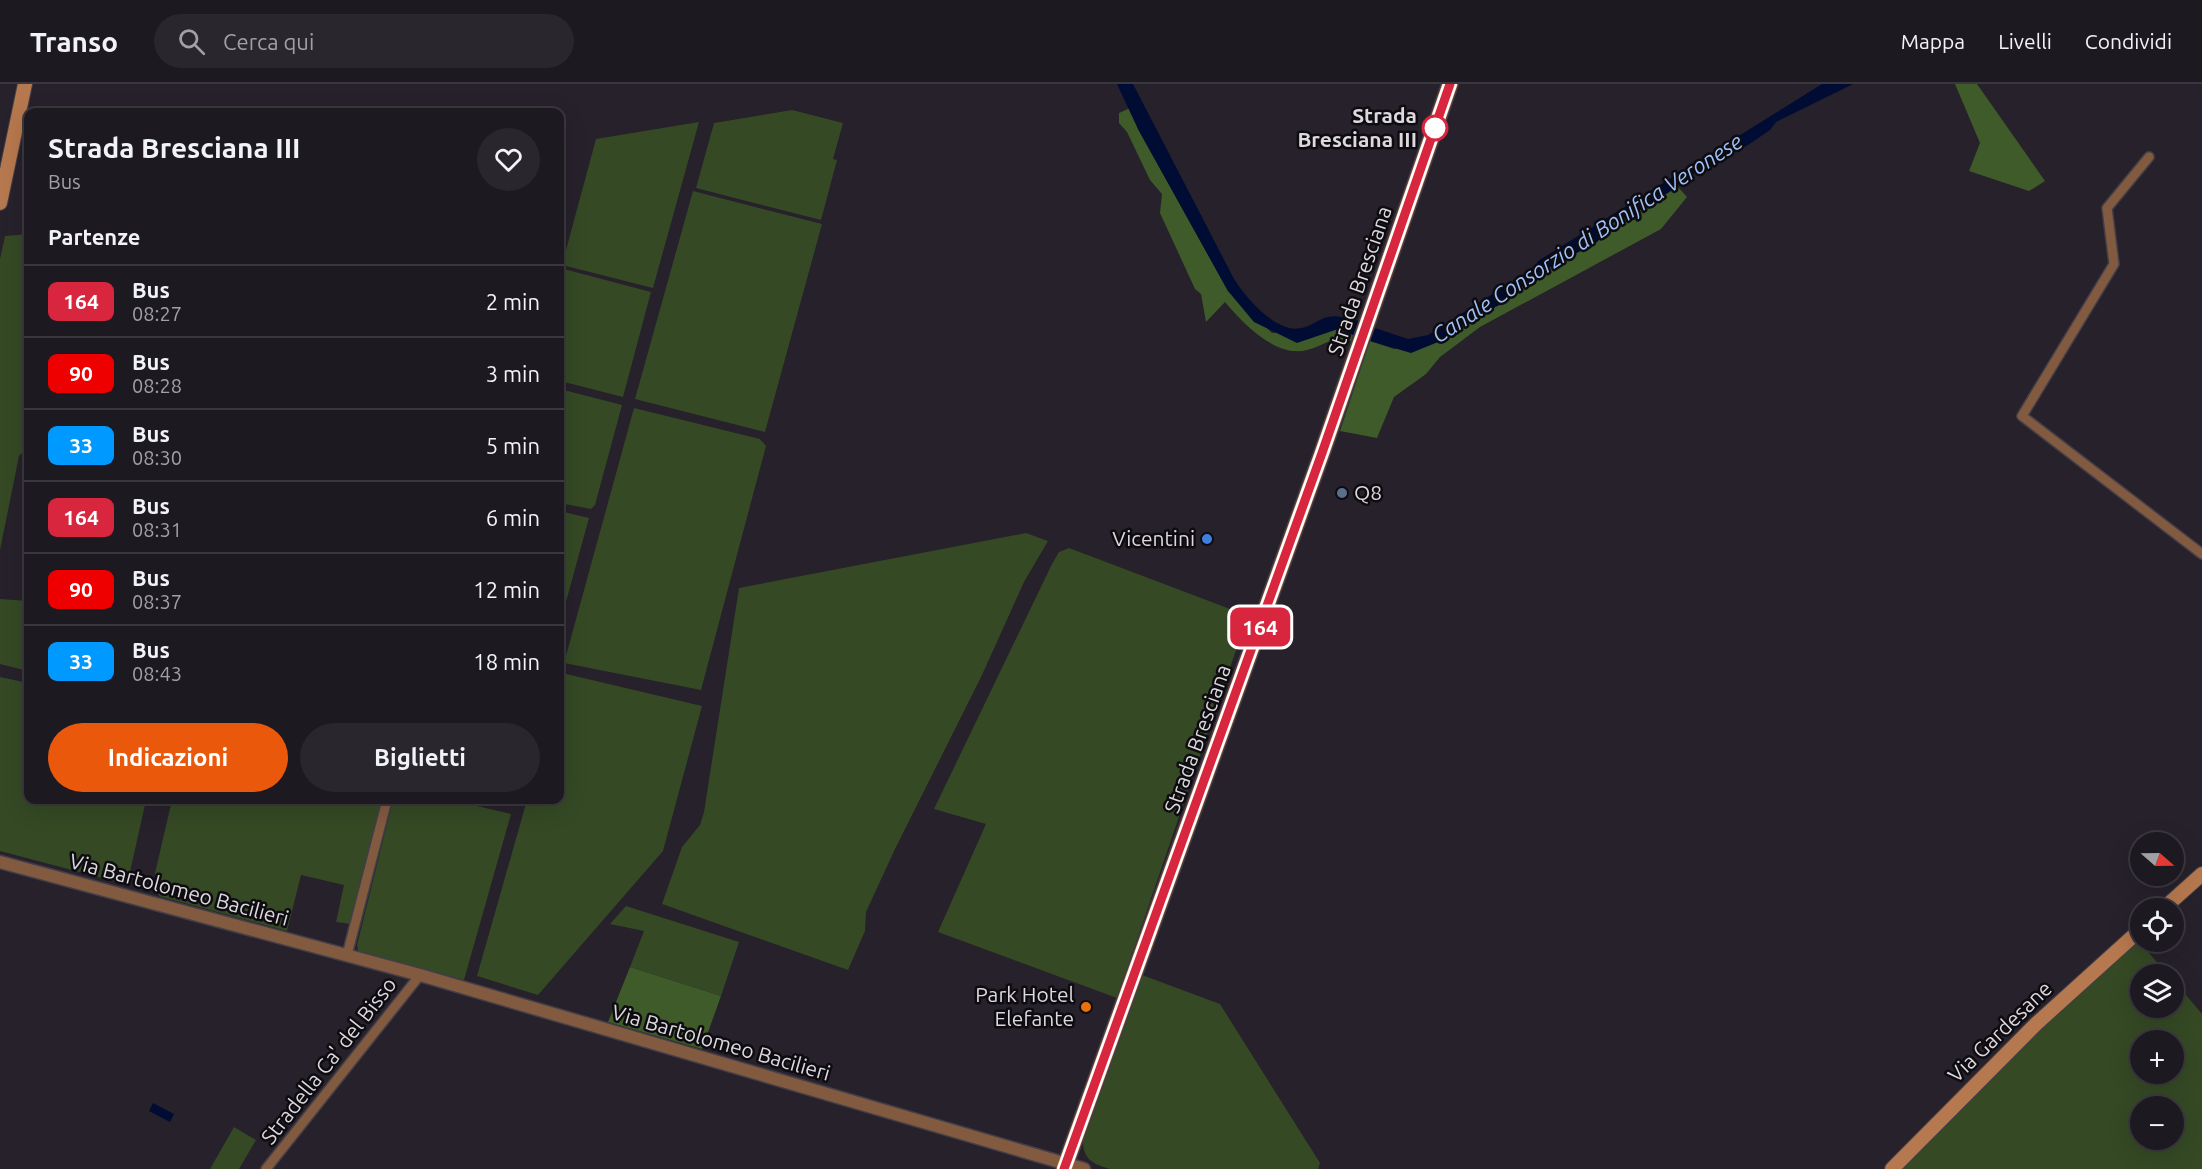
<!DOCTYPE html>
<html lang="it">
<head>
<meta charset="utf-8">
<style>
  body { margin:0; font-family:Ubuntu,sans-serif; background:#29262d; color:#f1f3f6; height:100vh; display:flex; flex-direction:column; font-size:22px; white-space:nowrap }
  * { box-sizing:border-box; margin:0 }
  p { font-size:20px; color:#a0a0a5 }
  .icon { flex:none; width:33px; height:33px; fill:none; stroke:currentColor; stroke-width:2; stroke-linecap:round; stroke-linejoin:round }
  .map { position:relative; flex:1; overflow:hidden }
  .side { position:absolute; left:24px; top:24px; width:540px; height:696px; display:flex; flex-direction:column; background:#1c1920; border-radius:12px; box-shadow:0 6px 24px #0002,0 0 0 2px #3a383e }
  .side>* { flex:none }
  .badge { padding:0 12px; border-radius:9px; font-size:21px; line-height:39px }
  .needle { width:39px; rotate:110deg }
  .tools { position:absolute; left:2130px; top:748px; display:grid; gap:12px }
  .tools a { display:grid; place-items:center; width:54px; height:54px; border-radius:50%; background:#1c1920; box-shadow:0 6px 24px #0002,0 0 0 2px #3a383e; font-size:30px }
  .map>.badge { position:absolute; translate:-50% -50%; box-shadow:0 0 0 3px #fff }
  h2 { padding:0 24px; font-size:22px; line-height:54px }
  .round { display:grid; place-items:center; flex:none; width:63px; height:63px; border-radius:32px; background:#29262d }
  .summary { display:flex; align-items:center; justify-content:space-between; height:102px; padding:0 24px }
  h1 { font-size:28px; font-weight:700; line-height:45px }
  .primary-button { display:flex; gap:12px; margin-top:auto; padding:12px 24px }
  .primary-button a { flex:1; height:69px; border-radius:36px; background:#ea580c; color:#fff; font-size:24px; font-weight:700; line-height:69px; text-align:center }
  .primary-button a+a { background:#29262d; color:#f1f3f6 }
  ul { padding:0; list-style:none }
  li { display:flex; align-items:center; gap:18px; height:72px; padding:0 24px; border-top:2px solid #3a383e }
  li div { flex:1 }
  li b { display:block; font-size:22px }
  li em { font-style:normal }
  li .badge { min-width:66px; font-weight:700; text-align:center }
  header { display:flex; align-items:center; gap:36px; box-sizing:border-box; height:84px; padding:0 30px; background:#1c1920; border-bottom:2px solid #3a383e }
  header strong { font-size:28px }
  nav { display:flex; gap:33px; margin-inline-start:auto; font-size:21px }
  .search { width:420px; height:54px; background:#29262d; display:flex; align-items:center; gap:15px; box-sizing:border-box; padding:0 21px; border-radius:33px; color:#a0a0a5; font-size:22px }
  .map>svg:first-child { display:block }
  .green { fill:#354925; fill-rule:evenodd }
  .forest { fill:#3f5b29 }
  .water { fill:#000c34 }
  .lines { fill:none; stroke-linecap:round; stroke-linejoin:round }
  .minor-casing { stroke:#433e47; stroke-width:12 }
  .tertiary-casing { stroke:#433e47; stroke-width:15 }
  .secondary-casing { stroke:#433e47; stroke-width:16 }
  .primary-casing { stroke:#433e47; stroke-width:18 }
  .minor { stroke:#815a40; stroke-width:9 }
  .tertiary { stroke:#815a40; stroke-width:12 }
  .secondary { stroke:#b6784e; stroke-width:14 }
  .primary { stroke:#df8f57; stroke-width:15 }
  .line-casing { stroke:#fff; stroke-width:14 }
  .line { stroke:#d7263d; stroke-width:9 }
  .stop-dot { fill:#fff; stroke:#d7263d; stroke-width:3 }
  .service-dot { fill:#5c6f8a; stroke:#0e0c10; stroke-width:2 }
  .shop-dot { fill:#3f7fe0; stroke:#0e0c10; stroke-width:2 }
  .food-dot { fill:#e8710a; stroke:#0e0c10; stroke-width:2 }
  .labels { text-anchor:middle; stroke-width:5; stroke-linejoin:round; paint-order:stroke }
  .stop-label { font-size:21px; font-weight:bold; fill:#dbd8de; stroke:#0e0c10; text-anchor:end }
  .street-label { font-size:21px; fill:#dbd8de; stroke:#0e0c10 }
  .poi-label { font-size:21px; fill:#dbd8de; stroke:#0e0c10; text-anchor:end }
  .water-label { font-size:22px; font-style:italic; fill:#9dc1fa; stroke:#0e0c10 }
</style>
</head>
<body>
<header>
<strong>Transo</strong>
<div class="search"><svg class="icon" aria-label="search" viewBox="0 0 24 24"><circle cx="10" cy="10" r="6"/><path d="M15 15l6 6"/></svg>Cerca qui</div>
<nav><a>Mappa</a><a>Livelli</a><a>Condividi</a></nav>
</header>
<div class="map">
<svg width="2202" height="1085" viewBox="0 0 2202 1085">
  <rect width="100%" height="100%" fill="#26212a"/>
  <path class="green" d="M792 26 843 39 833 75 837 76 821 136 696 104 714 39Z
    M699 38 653 204 562 181 596 55Z
    M693 107 822 140 765 348 635 315Z
    M28 150V363L19 372 0 466V175L5 152Z
    M560 184 651 208 623 313 560 297Z
    M560 305 622 321 595 421 591 425 560 419Z
    M634 324 760 355 766 362 701 606 564 579Z
    M560 427 589 434 561 536H560Z
    M1026 449 1048 457 1024 498 982 591 895 765 866 828 865 847 848 886 662 820 682 763 700 741 704 728 739 504Z
    M1069 464 1238 528 1246 537 1117 914 938 848 986 740 934 725 1052 480 1059 468Z
    M0 515 28 517V587L0 580Z
    M562 589 702 622 663 767 538 911 477 892 527 716H560V599Z
    M0 593 28 599V716H146L130 788 121 799 0 767Z
    M172 716H382L351 840 336 838 344 801 301 791 287 847 159 812 155 789Z
    M393 716H451L511 730 464 896 358 867 357 861Z
    M626 822 739 858 721 912 630 883 644 847 610 840Z
    M2137 855 2168 891H2140V924H2174V897L2202 930V1085H1900L2039 945ZM2140 957H2174V990H2140ZM2140 1023H2174V1056H2140Z
    M1142 891 1220 920 1320 1079 1318 1085H1110C1091 1080 1082 1074 1083 1053Z
    M234 1043 256 1056 239 1085H210Z"/>
  <path class="forest" d="M1955 0H1977L2045 97 2029 107 1969 87 1980 59Z
    M1130 24 1138 45 1228 207 1272 249 1338 245 1353 251 1351 257C1329 252 1327 261 1307 266 1275 274 1243 239 1225 218L1206 238 1201 210 1195 205 1160 129 1162 110 1150 96 1127 48 1119 39V29Z
    M1678 103 1687 113 1661 145 1480 243 1440 273 1426 290 1394 313 1377 354 1340 347 1370 257 1394 265 1443 256 1464 239 1505 218 1534 192 1597 158 1615 137 1629 133Z
    M630 883 721 912 702 965 608 938Z"/>
  <path class="water" d="M1117 0H1133L1233 193C1244 212 1276 250 1301 244 1309 243 1315 238 1322 235 1334 229 1346 234 1359 237L1353 251 1338 245 1297 259 1254 238 1228 207 1138 45Z
    M1822 0H1853L1776 38 1770 46 1748 61 1705 81 1651 121 1615 137 1597 158 1534 192 1505 218 1464 239 1443 256 1411 269 1370 257 1375 244 1408 255 1428 251 1535 183 1538 177Z
    M153 1019 174 1030 170 1038 149 1027Z"/>
  <g class="lines">
    <defs>
      <path id="minor" d="M2149 73 2107 124 2114 180 2022 332 2202 470
        M347 871 387 716
        M266 1085 420 891"/>
      <path id="tertiary" d="M0 778 420 891 1084 1085"/>
      <path id="secondary" d="M0 119 25 0
        M2163 825 2202 790
        M1892 1085 2036 940 2140 846"/>
      <path id="primary" d="M1064 1085 1322 369 1450 0"/>
    </defs>
    <use href="#minor" class="minor-casing"/>
    <use href="#tertiary" class="tertiary-casing"/>
    <use href="#secondary" class="secondary-casing"/>
    <use href="#primary" class="primary-casing"/>
    <use href="#minor" class="minor"/>
    <use href="#tertiary" class="tertiary"/>
    <use href="#secondary" class="secondary"/>
    <use href="#primary" class="primary"/>
  </g>
  <g class="lines">
    <defs>
      <path id="line" d="M1064 1085 1322 369 1450 0"/>
    </defs>
    <use href="#line" class="line-casing"/>
    <use href="#line" class="line"/>
  </g>
  <circle class="stop-dot" cx="1435" cy="44" r="12"/>
  <circle class="service-dot" cx="1342" cy="409" r="6"/>
  <circle class="shop-dot" cx="1207" cy="455" r="6"/>
  <circle class="food-dot" cx="1086" cy="923" r="6"/>
  <g class="labels">
    <g class="stop-label">
      <text x="1417" y="39">Strada<tspan x="1417" dy="24">Bresciana III</tspan></text>
    </g>
    <g class="street-label">
      <text transform="translate(1360 197) rotate(-71)" y="7">Strada Bresciana</text>
      <text transform="translate(1198 655) rotate(-70)" y="7">Strada Bresciana</text>
      <text transform="translate(179 806) rotate(15)" y="7">Via Bartolomeo Bacilieri</text>
      <text transform="translate(2000 948) rotate(-44)" y="7">Via Gardesane</text>
      <text transform="translate(721 959) rotate(16)" y="7">Via Bartolomeo Bacilieri</text>
      <text transform="translate(329 977) rotate(-52)" y="7">Stradella Ca' del Bisso</text>
    </g>
    <g class="poi-label">
      <text x="1354" y="416" text-anchor="start">Q8</text>
      <text x="1195" y="462">Vicentini</text>
      <text x="1074" y="918">Park Hotel<tspan x="1074" dy="24">Elefante</tspan></text>
    </g>
    <g class="water-label">
      <text transform="translate(1587 154) rotate(-33)" y="8">Canale Consorzio di Bonifica Veronese</text>
    </g>
  </g>
</svg>
<div class="tools">
<a><svg class="needle" viewBox="-14 -14 28 28"><path d="M0-13l5 13h-10z" fill="#e53935"/><path d="M0 13l5-13h-10z" fill="#a0a0a5"/></svg></a>
<a><svg class="icon" aria-label="locate" viewBox="0 0 24 24"><circle cx="12" cy="12" r="6"/><path d="M12 2v4M12 18v4M2 12h4M18 12h4"/></svg></a>
<a><svg class="icon" aria-label="layers" viewBox="0 0 24 24"><path d="M12 4l9 5-9 5-9-5zM3 14l9 5 9-5"/></svg></a>
<a>+</a>
<a>−</a>
</div>
<b class="badge" style="left:1260px;top:543px;background:#d7263d;color:#fff">164</b>
<section class="side">
<div class="summary"><div><h1>Strada Bresciana III</h1><p>Bus</p></div><a class="round"><svg class="icon" aria-label="heart" viewBox="0 0 24 24"><path d="M12 20l-8-8c-3-5 5-10 8-4 3-6 11-1 8 4z"/></svg></a></div>
<h2>Partenze</h2>
<ul>
<li><span class="badge" style="background:#d7263d;color:#fff">164</span><div><b>Bus</b><p>08:27</p></div><em>2 min</em></li>
<li><span class="badge" style="background:#e00;color:#fff">90</span><div><b>Bus</b><p>08:28</p></div><em>3 min</em></li>
<li><span class="badge" style="background:#09f;color:#fff">33</span><div><b>Bus</b><p>08:30</p></div><em>5 min</em></li>
<li><span class="badge" style="background:#d7263d;color:#fff">164</span><div><b>Bus</b><p>08:31</p></div><em>6 min</em></li>
<li><span class="badge" style="background:#e00;color:#fff">90</span><div><b>Bus</b><p>08:37</p></div><em>12 min</em></li>
<li><span class="badge" style="background:#09f;color:#fff">33</span><div><b>Bus</b><p>08:43</p></div><em>18 min</em></li>
</ul>
<div class="primary-button"><a>Indicazioni</a><a>Biglietti</a></div>
</section>
</div>
</body>
</html>
